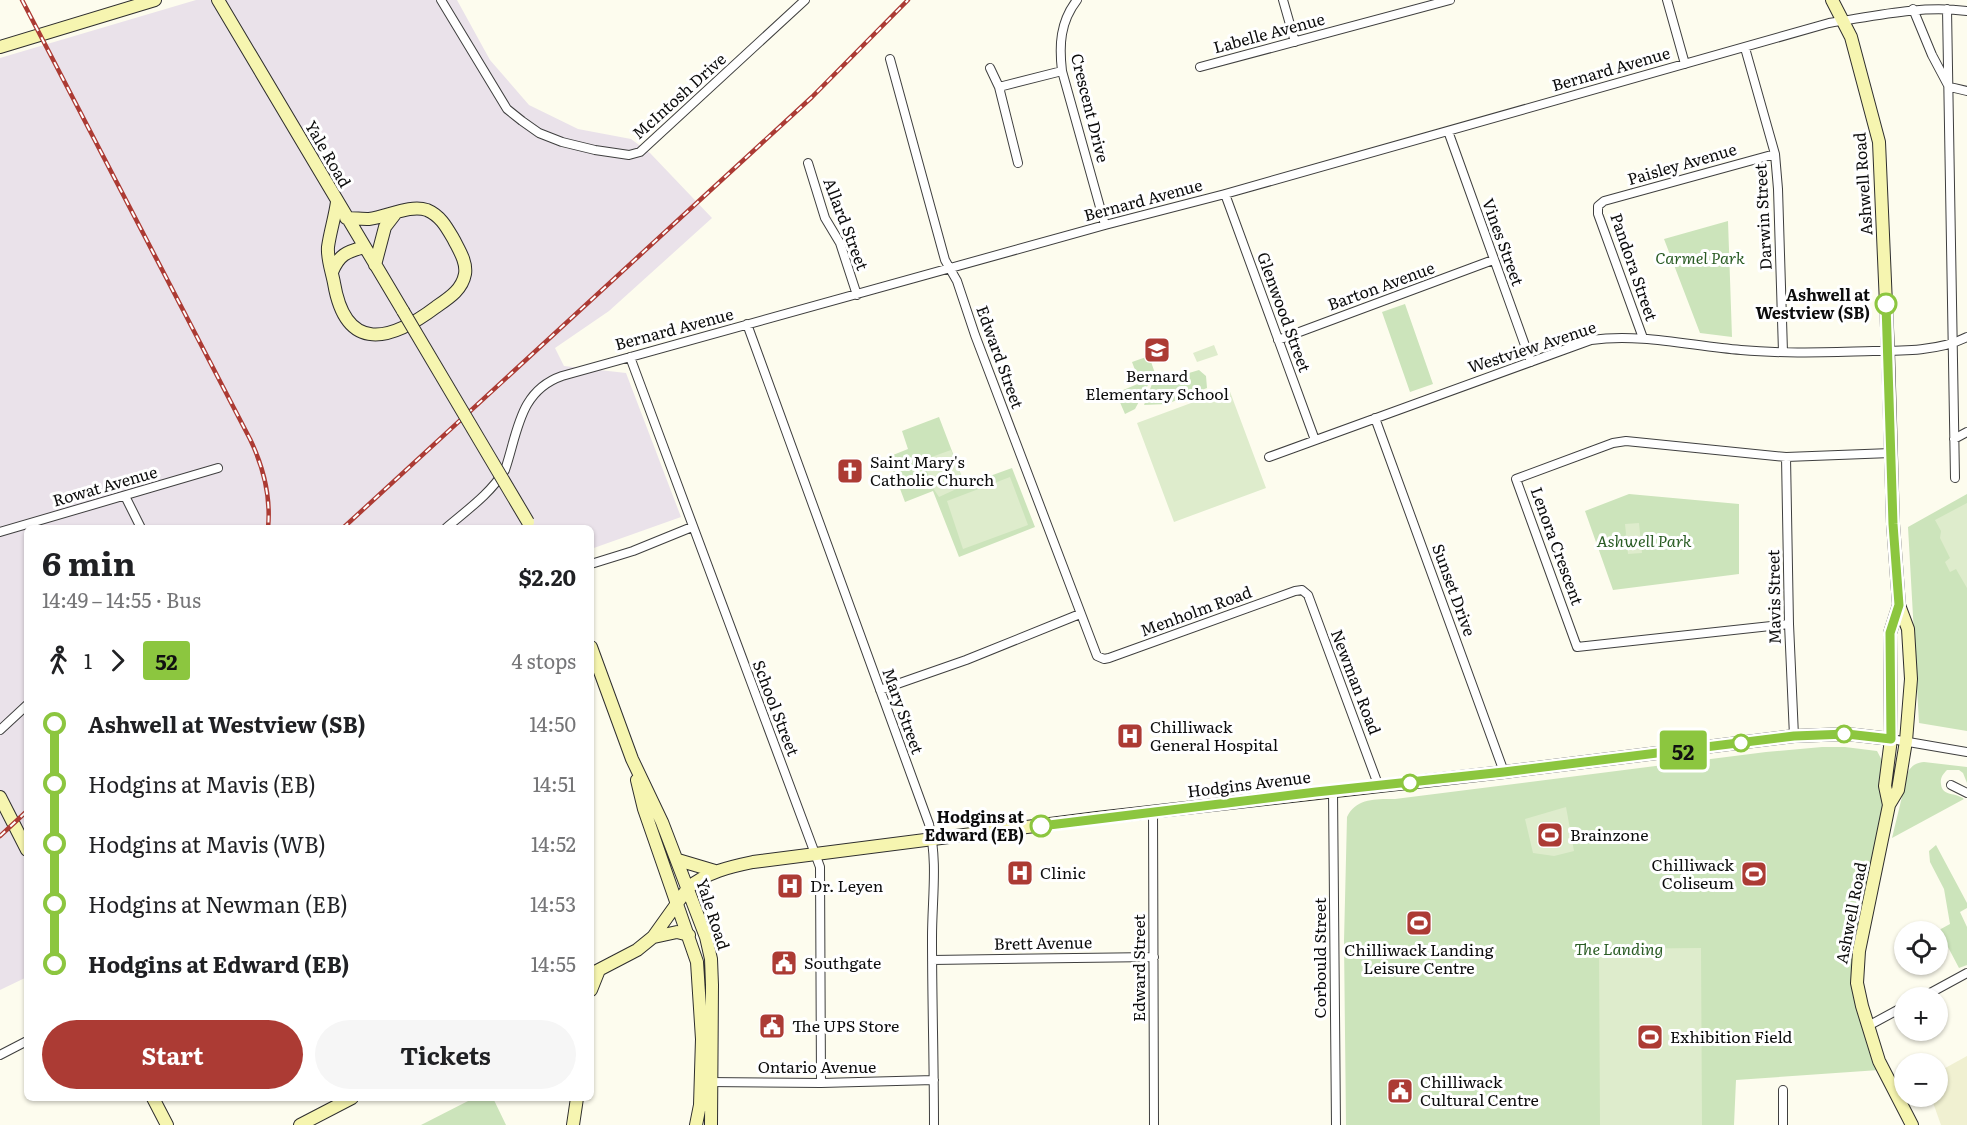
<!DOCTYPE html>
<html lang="en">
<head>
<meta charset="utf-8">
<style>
  body { margin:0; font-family:Literata,serif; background:#f6f6f6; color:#202124; height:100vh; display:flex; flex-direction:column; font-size:22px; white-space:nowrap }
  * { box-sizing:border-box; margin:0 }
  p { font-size:20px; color:#757577 }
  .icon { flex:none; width:33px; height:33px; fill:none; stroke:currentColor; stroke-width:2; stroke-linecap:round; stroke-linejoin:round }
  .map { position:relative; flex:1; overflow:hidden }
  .side { position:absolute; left:24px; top:525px; width:570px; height:576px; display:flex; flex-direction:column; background:#fff; border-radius:9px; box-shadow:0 2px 4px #0004 }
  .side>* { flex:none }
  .badge { padding:0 12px; border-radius:4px; font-size:21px; line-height:39px }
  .tools { position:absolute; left:1894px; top:921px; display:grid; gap:12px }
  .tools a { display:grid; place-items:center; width:54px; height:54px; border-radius:50%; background:#fff; box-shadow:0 2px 4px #0004; font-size:30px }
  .map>.badge { position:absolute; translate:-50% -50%; box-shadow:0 0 0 3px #fff }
  .legs { display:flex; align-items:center; gap:9px; height:66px; padding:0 18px; font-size:20px }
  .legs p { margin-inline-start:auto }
  .summary { display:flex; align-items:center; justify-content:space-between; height:102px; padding:0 18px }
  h1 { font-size:33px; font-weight:700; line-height:45px }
  .primary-button { display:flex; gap:12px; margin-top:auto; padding:12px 18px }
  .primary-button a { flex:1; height:69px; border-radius:36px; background:#ac3b34; color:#fff; font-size:24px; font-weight:700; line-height:69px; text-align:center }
  .primary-button a+a { background:#f6f6f6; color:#202124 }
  ul { padding:0 18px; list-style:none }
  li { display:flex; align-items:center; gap:21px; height:60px; font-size:22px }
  li i { display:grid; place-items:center; width:9px; height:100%; margin:0 8px; background:currentColor }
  li i::after { content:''; width:15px; height:15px; margin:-8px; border:4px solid; border-radius:50%; background:#fff }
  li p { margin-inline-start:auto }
  li:first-child i { background:linear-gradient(#0000 50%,currentColor 0) }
  li:last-child i { background:linear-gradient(currentColor 50%,#0000 0) }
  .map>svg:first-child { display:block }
  .industrial { fill:#eae2ea }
  .farmland { fill:#f0f0d1 }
  .green { fill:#cce4bb }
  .pitch { fill:#deeccc }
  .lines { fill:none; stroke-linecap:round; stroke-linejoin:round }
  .street-casing { stroke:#3f3f3f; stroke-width:10 }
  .secondary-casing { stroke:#2e2e2e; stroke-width:14 }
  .street { stroke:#fff; stroke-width:8 }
  .secondary { stroke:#f6f5b0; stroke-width:12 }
  .rail-casing { stroke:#ac3b34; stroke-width:4.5 }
  .rail { stroke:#fff; stroke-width:2; stroke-dasharray:7; stroke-linecap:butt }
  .secondary-bridge-casing { stroke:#2e2e2e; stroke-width:14; stroke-linecap:butt }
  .secondary-bridge { stroke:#f6f5b0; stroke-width:12 }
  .line-1-casing { stroke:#fff; stroke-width:14 }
  .line-1 { stroke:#8cc63f; stroke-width:9 }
  .stop-1-dot { fill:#fff; stroke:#8cc63f; stroke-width:3 }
  .labels { text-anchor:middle; stroke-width:6; stroke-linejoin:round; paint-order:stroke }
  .street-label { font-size:16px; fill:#0c0c0c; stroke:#fff }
  .park-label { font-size:16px; font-style:italic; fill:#2a5c24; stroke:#fff }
  .stop-label { font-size:16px; font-weight:bold; fill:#0c0c0c; stroke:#fff; text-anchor:end }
  .poi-label { font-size:16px; fill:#0c0c0c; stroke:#fff; text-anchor:start }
</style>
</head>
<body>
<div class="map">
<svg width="1967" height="1125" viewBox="0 0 1967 1125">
  <rect width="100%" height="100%" fill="#fdfcee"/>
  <path class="industrial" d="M196 0H457L490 60 529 105 578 129 631 139 650 153 712 218 609 311 555 348 564 366 626 373 681 517 591 549V528H27V977L0 990V58Z"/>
  <path class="farmland" d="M1967 1056V1125H1941L1931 1097 1938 1096V1072Z"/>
  <path class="green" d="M1728 221 1732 337 1700 333 1664 239Z
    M1405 304 1433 384 1410 392 1382 312Z
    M1149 356 1157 379 1149 383 1135 409 1125 414 1116 393 1140 383 1132 362Z
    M1199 370 1206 376 1207 388 1167 404 1144 405 1152 384Z
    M939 417 965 485 1012 468 1035 527 959 557 933 491 905 502 888 457 908 449 902 431Z
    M1629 494 1739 504V574L1613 590 1585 511Z
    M1967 494V731L1919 723 1908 527Z
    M1822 747H1845L1877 751 1885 766 1884 799 1877 853 1856 955 1879 1070 1736 1080 1734 1125H1346L1344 941 1347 817C1356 798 1376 799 1395 799L1766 752Z
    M1924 762 1967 767V783L1963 773 1959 770H1947C1943 774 1940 778 1941 784 1942 797 1956 792 1964 799L1892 838 1908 772C1912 765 1916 763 1924 762Z
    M1936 845 1967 903V908L1960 912 1967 927V965L1959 968 1939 930 1950 924 1944 889 1930 862 1929 851Z
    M470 1098H493L506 1125H421L470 1100Z"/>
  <path class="pitch" d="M1214 345 1218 355 1197 362 1193 353Z
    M1229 389 1266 488 1174 522 1137 423Z
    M951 450 965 485 939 497 933 488 923 460Z
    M1010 477 1028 525 963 549 947 501Z
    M1967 503V588L1956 569 1950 572 1945 562 1950 558 1940 538 1941 531 1935 520Z
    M1639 523 1642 553 1628 554 1625 524Z
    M1566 807 1574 851 1554 856 1533 853 1525 819Z
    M1701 948 1702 1125H1600L1599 949Z"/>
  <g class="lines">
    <defs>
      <path id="street" d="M441 0 507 109 522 121 539 133 562 142 595 150 629 155 640 152 805 0
        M1077 0C1060 22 1059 45 1062 71L1105 225
        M1283 0 1295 42
        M1667 0 1685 64
        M1913 9 1932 55 1949 87
        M1947 9 1955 478
        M1745 48 1775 154 1778 189 1783 352
        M890 59 945 260 957 281 975 335 1097 656 1104 659 1109 658 1295 591 1302 590 1308 595 1379 787
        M1200 67 1450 0
        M990 68 999 87 1018 163
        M999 87 1062 71
        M1950 87 1967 91
        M1448 131 1531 362
        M808 163 825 218 840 243 857 295
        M1225 194 1315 440
        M747 324 929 824C938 863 932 898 932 938 932 1000 934 1063 934 1125
        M1643 338 1598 214V206L1604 201 1775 154
        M1278 340 1493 260
        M630 357 820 867 821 1083
        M1375 418 1504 772
        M1954 439 1967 432
        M1269 457 1591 340C1641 333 1691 346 1741 350 1785 354 1829 352 1873 351 1903 351 1940 351 1967 337
        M1786 457 1789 624 1794 736
        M125 496 141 528
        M446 528C467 510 490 494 505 470 518 432 519 391 562 376L1105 225 1225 194 1829 23C1875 16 1920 5 1967 11
        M0 532 218 468
        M591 564 633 551 692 527
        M1789 624 1577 647 1516 479 1613 443 1626 441 1786 457 1891 453
        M880 690 966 660 1080 614
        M0 730 27 705
        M1891 739 1967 752
        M1951 785 1967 793
        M1333 791 1336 1125
        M1153 811 1154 1125
        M932 960 1154 957
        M1921 998 1967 973
        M1868 1026 1905 1006
        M0 1055 27 1041
        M707 1082 821 1083 934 1080
        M1783 1090V1125"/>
      <path id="secondary" d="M218 0 403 311
        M1832 0 1851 37 1879 142 1888 351 1893 524 1899 605 1908 629 1911 679 1906 741 1898 790 1889 805 1859 951 1857 983 1862 1006 1879 1061 1912 1125
        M0 47 155 0
        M337 202C335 217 330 232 328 247 327 259 332 272 334 283 346 354 391 341 436 307 449 298 462 290 465 274 467 262 459 250 454 240 447 228 441 216 427 210 410 204 387 217 369 219 362 219 354 218 346 218
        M375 265 385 227 395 214
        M332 272C339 255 346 252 364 247
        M591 647 632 759 662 822 706 937 711 959 712 985 711 1125
        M637 780 644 809 697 962 702 1039 700 1105 696 1125
        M0 797 27 850
        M1889 805 1885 786 1891 739 1890 633 1899 605
        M678 860 715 871
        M654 937 677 932 689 935
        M591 974 637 950 653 937 688 888C707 872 729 867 753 862L1097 818 1504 772 1794 736 1847 734 1891 739
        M591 990 599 970
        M153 1098 167 1125
        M300 1125 352 1098
        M573 1125 577 1098"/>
    </defs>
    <use href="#street" class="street-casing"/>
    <use href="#secondary" class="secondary-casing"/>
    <use href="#street" class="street"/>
    <use href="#secondary" class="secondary"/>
    <defs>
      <path id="rail" d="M22 0 250 439C263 466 271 498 268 528
        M343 528 812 97 908 0
        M0 836 27 811"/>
    </defs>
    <use href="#rail" class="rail-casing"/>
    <use href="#rail" class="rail"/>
    <defs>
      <path id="secondary-bridge" d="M403 311 528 522"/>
    </defs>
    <use href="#secondary-bridge" class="secondary-bridge-casing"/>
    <use href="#secondary-bridge" class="secondary-bridge"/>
  </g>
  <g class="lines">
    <defs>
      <path id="line-1" d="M1041 826 1316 792 1504 772 1794 736 1847 734 1891 739 1890 633 1899 605 1893 524 1886 304"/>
    </defs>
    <use href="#line-1" class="line-1-casing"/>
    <use href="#line-1" class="line-1"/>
  </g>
  <defs>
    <symbol id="school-square" viewBox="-11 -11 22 22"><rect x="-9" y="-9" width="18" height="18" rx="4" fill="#ac3b34" stroke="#fff"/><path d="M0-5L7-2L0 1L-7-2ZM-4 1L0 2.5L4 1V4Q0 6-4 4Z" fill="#fff"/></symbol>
    <symbol id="church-square" viewBox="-11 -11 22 22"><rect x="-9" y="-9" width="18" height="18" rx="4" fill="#ac3b34" stroke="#fff"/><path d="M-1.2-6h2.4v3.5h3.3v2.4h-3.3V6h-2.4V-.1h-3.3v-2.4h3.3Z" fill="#fff"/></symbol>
    <symbol id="hospital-square" viewBox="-11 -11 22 22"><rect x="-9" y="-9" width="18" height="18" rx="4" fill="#ac3b34" stroke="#fff"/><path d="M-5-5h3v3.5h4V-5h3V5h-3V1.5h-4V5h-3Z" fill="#fff"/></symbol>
    <symbol id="stadium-square" viewBox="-11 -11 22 22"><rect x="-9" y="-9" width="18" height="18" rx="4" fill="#ac3b34" stroke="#fff"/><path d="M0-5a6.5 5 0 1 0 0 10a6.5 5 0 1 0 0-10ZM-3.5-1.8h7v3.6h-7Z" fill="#fff"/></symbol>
    <symbol id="civic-square" viewBox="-11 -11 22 22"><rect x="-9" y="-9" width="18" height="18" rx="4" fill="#ac3b34" stroke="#fff"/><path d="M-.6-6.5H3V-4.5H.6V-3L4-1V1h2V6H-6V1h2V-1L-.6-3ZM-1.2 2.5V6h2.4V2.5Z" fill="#fff"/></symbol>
  </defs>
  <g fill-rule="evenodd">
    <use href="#school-square" x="1142" y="335" width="30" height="30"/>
    <use href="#church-square" x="835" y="456" width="30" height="30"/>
    <use href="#hospital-square" x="1115" y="721" width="30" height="30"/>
    <use href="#stadium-square" x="1535" y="820" width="30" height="30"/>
    <use href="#hospital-square" x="1005" y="858" width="30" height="30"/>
    <use href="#stadium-square" x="1739" y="859" width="30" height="30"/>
    <use href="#hospital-square" x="775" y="871" width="30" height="30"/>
    <use href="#stadium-square" x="1404" y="908" width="30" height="30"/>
    <use href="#civic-square" x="769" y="948" width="30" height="30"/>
    <use href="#civic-square" x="757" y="1011" width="30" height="30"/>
    <use href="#stadium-square" x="1635" y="1022" width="30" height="30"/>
    <use href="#civic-square" x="1385" y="1076" width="30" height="30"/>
  </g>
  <g class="stop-1-dot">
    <circle cx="1886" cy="304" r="10"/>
    <circle cx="1844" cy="734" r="8"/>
    <circle cx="1741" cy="743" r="8"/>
    <circle cx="1410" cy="783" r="8"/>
    <circle cx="1041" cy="826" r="10"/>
  </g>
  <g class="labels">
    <g class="street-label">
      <text transform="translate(1269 33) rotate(-15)" y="6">Labelle Avenue</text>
      <text transform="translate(1611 69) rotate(-16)" y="6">Bernard Avenue</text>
      <text transform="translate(679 96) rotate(-42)" y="6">McIntosh Drive</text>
      <text transform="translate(1090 108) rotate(76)" y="6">Crescent Drive</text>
      <text transform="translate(328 154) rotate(60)" y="6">Yale Road</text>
      <text transform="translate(1682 164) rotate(-16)" y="6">Paisley Avenue</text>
      <text transform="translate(1863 184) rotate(-94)" y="6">Ashwell Road</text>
      <text transform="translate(1143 200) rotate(-15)" y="6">Bernard Avenue</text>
      <text transform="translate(1763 217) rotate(-93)" y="6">Darwin Street</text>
      <text transform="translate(846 224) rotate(69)" y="6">Allard Street</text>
      <text transform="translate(1503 242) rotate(70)" y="6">Vines Street</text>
      <text transform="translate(1634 267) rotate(71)" y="6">Pandora Street</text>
      <text transform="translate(1381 286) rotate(-20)" y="6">Barton Avenue</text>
      <text transform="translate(1284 312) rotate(70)" y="6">Glenwood Street</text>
      <text transform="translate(674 329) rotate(-15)" y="6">Bernard Avenue</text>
      <text transform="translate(1532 347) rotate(-18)" y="6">Westview Avenue</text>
      <text transform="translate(1000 357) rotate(70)" y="6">Edward Street</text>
      <text transform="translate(105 486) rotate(-16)" y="6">Rowat Avenue</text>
      <text transform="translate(1557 546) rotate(70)" y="6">Lenora Crescent</text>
      <text transform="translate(1454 590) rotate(70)" y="6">Sunset Drive</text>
      <text transform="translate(1774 597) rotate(-91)" y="6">Mavis Street</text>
      <text transform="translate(1196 611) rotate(-20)" y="6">Menholm Road</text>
      <text transform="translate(1356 682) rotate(69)" y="6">Newman Road</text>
      <text transform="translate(776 708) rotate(69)" y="6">School Street</text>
      <text transform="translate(903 711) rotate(70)" y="6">Mary Street</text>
      <text transform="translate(1249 784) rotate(-7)" y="6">Hodgins Avenue</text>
      <text transform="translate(1851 913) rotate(-79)" y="6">Ashwell Road</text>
      <text transform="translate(713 914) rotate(72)" y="6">Yale Road</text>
      <text transform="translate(1043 943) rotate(-1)" y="6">Brett Avenue</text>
      <text transform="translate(1320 958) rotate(-90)" y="6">Corbould Street</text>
      <text transform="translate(1139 968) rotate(-90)" y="6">Edward Street</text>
      <text x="817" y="1073">Ontario Avenue</text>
    </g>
    <g class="park-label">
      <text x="1700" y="264">Carmel Park</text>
      <text x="1644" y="547">Ashwell Park</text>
      <text x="1619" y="955">The Landing</text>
    </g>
    <g class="stop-label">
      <text x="1870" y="301">Ashwell at<tspan x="1870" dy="18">Westview (SB)</tspan></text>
      <text x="1024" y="823">Hodgins at<tspan x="1024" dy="18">Edward (EB)</tspan></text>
    </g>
    <g class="poi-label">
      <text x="1157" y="382" text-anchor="middle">Bernard<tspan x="1157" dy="18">Elementary School</tspan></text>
      <text x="870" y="468">Saint Mary's<tspan x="870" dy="18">Catholic Church</tspan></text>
      <text x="1150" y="733">Chilliwack<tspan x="1150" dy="18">General Hospital</tspan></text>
      <text x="1570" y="841">Brainzone</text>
      <text x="1734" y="871" text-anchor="end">Chilliwack<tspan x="1734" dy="18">Coliseum</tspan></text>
      <text x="1040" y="879">Clinic</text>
      <text x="810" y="892">Dr. Leyen</text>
      <text x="1419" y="956" text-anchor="middle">Chilliwack Landing<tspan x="1419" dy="18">Leisure Centre</tspan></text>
      <text x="804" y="969">Southgate</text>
      <text x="792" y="1032">The UPS Store</text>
      <text x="1670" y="1043">Exhibition Field</text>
      <text x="1420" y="1088">Chilliwack<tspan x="1420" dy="18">Cultural Centre</tspan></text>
    </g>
  </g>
</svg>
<div class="tools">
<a><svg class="icon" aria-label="locate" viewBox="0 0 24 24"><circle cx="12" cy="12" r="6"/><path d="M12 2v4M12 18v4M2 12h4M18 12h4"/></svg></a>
<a>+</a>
<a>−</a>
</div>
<b class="badge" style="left:1683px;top:750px;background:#8cc63f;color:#111">52</b>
<section class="side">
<div class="summary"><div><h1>6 min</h1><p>14:49 – 14:55 · Bus</p></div><b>$2.20</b></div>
<div class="legs"><svg class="icon" aria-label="walk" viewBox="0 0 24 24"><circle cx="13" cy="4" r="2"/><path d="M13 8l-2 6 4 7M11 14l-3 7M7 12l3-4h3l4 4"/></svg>1<svg class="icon" aria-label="forward" viewBox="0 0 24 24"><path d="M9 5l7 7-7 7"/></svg><b class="badge" style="background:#8cc63f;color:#111">52</b><p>4 stops</p></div>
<ul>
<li><i style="color:#8cc63f"></i><b>Ashwell at Westview (SB)</b><p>14:50</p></li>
<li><i style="color:#8cc63f"></i><span>Hodgins at Mavis (EB)</span><p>14:51</p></li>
<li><i style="color:#8cc63f"></i><span>Hodgins at Mavis (WB)</span><p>14:52</p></li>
<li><i style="color:#8cc63f"></i><span>Hodgins at Newman (EB)</span><p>14:53</p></li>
<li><i style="color:#8cc63f"></i><b>Hodgins at Edward (EB)</b><p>14:55</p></li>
</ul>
<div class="primary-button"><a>Start</a><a>Tickets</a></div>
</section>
</div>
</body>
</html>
